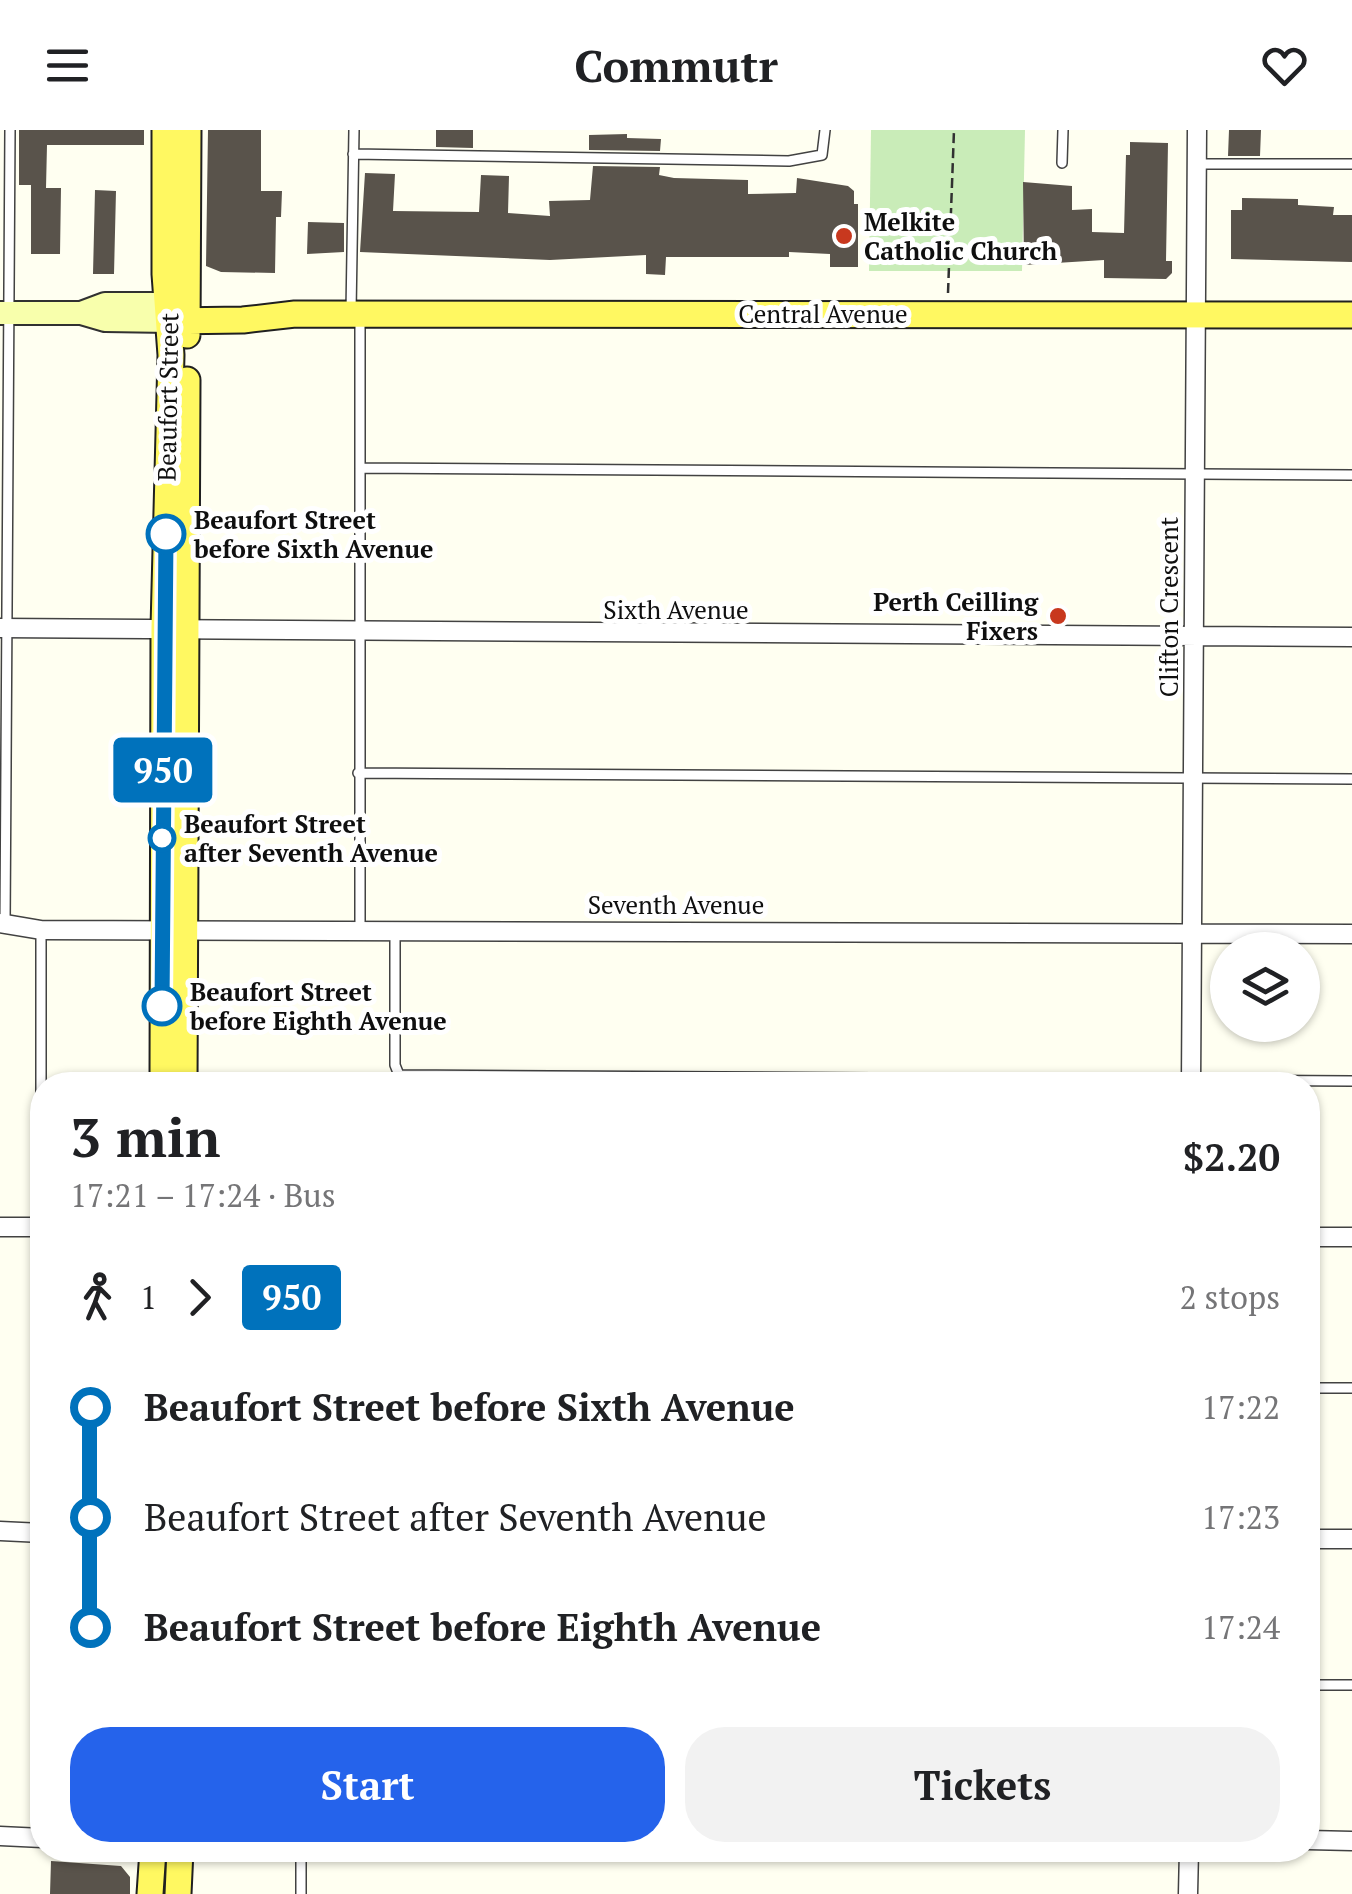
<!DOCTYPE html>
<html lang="en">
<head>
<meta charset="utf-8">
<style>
  body { margin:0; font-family:"PT Serif",serif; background:#f2f2f2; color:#202124; height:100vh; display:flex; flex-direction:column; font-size:38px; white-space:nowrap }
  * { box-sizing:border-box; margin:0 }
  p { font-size:32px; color:#757577 }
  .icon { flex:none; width:55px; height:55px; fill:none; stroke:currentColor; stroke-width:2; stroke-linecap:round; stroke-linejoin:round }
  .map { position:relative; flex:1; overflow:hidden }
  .details { position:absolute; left:30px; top:942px; width:1290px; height:790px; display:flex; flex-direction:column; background:#fff; border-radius:40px; box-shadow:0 2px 8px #0004 }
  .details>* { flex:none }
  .badge { padding:0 20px; border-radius:8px; font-size:35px; line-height:65px }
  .fabs { position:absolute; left:1210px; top:802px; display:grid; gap:20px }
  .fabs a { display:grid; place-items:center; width:110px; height:110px; border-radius:50%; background:#fff; box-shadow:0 2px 8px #0004; font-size:50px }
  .map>.badge { position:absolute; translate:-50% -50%; box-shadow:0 0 0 5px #fff }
  .legs { display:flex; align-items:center; gap:15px; height:110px; padding:0 40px; font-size:32px }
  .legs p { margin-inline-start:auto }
  .headline { display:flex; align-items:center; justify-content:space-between; height:170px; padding:0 40px }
  h1 { font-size:55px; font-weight:700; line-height:75px }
  .primary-button { display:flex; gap:20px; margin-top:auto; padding:20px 40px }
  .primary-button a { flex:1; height:115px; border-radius:40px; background:#2563eb; color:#fff; font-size:40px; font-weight:700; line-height:115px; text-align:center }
  .primary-button a+a { background:#f2f2f2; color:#202124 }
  ul { padding:0 40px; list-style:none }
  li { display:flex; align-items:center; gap:35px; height:110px; font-size:38px }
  li i { display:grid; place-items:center; width:15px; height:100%; margin:0 12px; background:currentColor }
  li i::after { content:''; width:25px; height:25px; margin:-12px; border:8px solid; border-radius:50%; background:#fff }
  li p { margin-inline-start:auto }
  li:first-child i { background:linear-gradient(#0000 50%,currentColor 0) }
  li:last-child i { background:linear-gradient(currentColor 50%,#0000 0) }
  header { display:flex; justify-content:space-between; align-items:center; height:130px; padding:0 40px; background:#fff; font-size:45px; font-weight:700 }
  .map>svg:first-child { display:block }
  .green { fill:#c9ecb8 }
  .building { fill:#59534b }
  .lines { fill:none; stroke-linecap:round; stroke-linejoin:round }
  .lane-casing { stroke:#424242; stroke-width:12 }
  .street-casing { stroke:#424242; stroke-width:21 }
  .secondary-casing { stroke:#313131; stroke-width:26 }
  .primary-casing { stroke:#202020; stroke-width:29 }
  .path { stroke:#313131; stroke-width:2.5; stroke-dasharray:10 5; stroke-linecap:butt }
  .lane { stroke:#fff; stroke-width:9 }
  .street { stroke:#fff; stroke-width:18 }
  .secondary { stroke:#f8ffac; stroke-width:22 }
  .primary { stroke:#fff861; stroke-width:25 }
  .line-1-casing { stroke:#fff; stroke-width:22 }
  .line-1 { stroke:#0072bc; stroke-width:15 }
  .poi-dot { fill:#c8381e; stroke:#fff; stroke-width:4 }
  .stop-1-dot { fill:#fff; stroke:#0072bc; stroke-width:5 }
  .labels { text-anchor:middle; stroke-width:10; stroke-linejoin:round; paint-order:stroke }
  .poi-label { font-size:25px; font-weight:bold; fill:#0f0f0f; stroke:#fff; text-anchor:start }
  .street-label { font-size:25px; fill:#0f0f0f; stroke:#fff }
  .stop-label { font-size:25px; font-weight:bold; fill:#0f0f0f; stroke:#fff; text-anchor:start }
</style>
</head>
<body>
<header><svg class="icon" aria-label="menu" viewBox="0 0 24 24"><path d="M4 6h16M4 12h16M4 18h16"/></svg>Commutr<svg class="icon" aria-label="heart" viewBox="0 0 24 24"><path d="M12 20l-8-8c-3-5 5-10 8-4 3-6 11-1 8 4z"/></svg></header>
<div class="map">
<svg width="1352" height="1764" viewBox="0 0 1352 1764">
  <rect width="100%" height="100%" fill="#fffff1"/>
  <path class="green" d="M871 0H1025L1022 141H869Z"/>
  <path class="building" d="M19 0H144V15H47L46 58H61L60 124H31V55H19Z
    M208 0H261V61H282L281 87H276L275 143 221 142 206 136Z
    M436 0H473V18L436 17Z
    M1229 0H1261L1260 26H1228Z
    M627 4V8L661 9 660 21 589 20V5Z
    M1130 12 1168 13 1166 131H1172V143L1166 149 1104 148V130L1024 135 1023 52 1072 56V80L1092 79V102L1124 103 1126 25H1130Z
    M593 36 660 37 659 45 674 48 748 50V64L796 63 797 48 848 56 854 61V74H858V137H830V124L789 122V127H666L665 145 646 144V125L550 130 360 122 365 43 395 44 393 81 479 82 481 45 509 46 508 83 550 86 549 71 590 70Z
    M95 60 116 61 114 144H93Z
    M1242 68 1298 69V75L1334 77 1333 85H1352V132L1231 129V80H1242Z
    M308 92 344 93V122L307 124Z
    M51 1731 121 1736 130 1747V1764H50Z"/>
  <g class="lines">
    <defs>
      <path id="lane" d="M353 24 789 31 822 25 825 0
        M1062 33 1063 0
        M1197 34H1352
        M351 182 354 0
        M360 186V798
        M360 338 1352 345
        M358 643 1352 649
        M5 794 10 0
        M395 801V935L403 955
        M399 945 1352 951
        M41 1097V800
        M1308 1258H1352
        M1308 1555H1352
        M301 1764V1720"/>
      <path id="street" d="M0 498 1352 507
        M0 793 41 800 1352 804
        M1191 955 1197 0
        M0 1097H42
        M1308 1107H1352
        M0 1401 42 1403
        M1308 1409H1352
        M0 1706 42 1708
        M1308 1710 1352 1711
        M1188 1764 1189 1720"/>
      <path id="secondary" d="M0 183H81L105 190 170 191
        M81 183 105 174H171"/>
      <path id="primary" d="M170 191 243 190 295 184 1352 185
        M187 205 188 0
        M163 955 164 498 171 225 165 144V0
        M184 955 187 250
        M150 1764 153 1720
        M178 1764 180 1720"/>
    </defs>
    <use href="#lane" class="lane-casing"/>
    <use href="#street" class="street-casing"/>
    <use href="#secondary" class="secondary-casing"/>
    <use href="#primary" class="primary-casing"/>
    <path class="path" d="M948 163 954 0"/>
    <use href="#lane" class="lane"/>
    <use href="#street" class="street"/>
    <use href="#secondary" class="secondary"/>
    <use href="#primary" class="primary"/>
  </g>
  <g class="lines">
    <defs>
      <path id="line-1" d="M162 876 166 404"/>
    </defs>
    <use href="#line-1" class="line-1-casing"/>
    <use href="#line-1" class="line-1"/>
  </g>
  <g class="poi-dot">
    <circle cx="844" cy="106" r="10"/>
    <circle cx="1058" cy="486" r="10"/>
  </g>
  <g class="stop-1-dot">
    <circle cx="166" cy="404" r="18"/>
    <circle cx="162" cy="708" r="12"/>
    <circle cx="162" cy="876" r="18"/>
  </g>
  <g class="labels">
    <g class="poi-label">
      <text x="864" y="101">Melkite<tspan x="864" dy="29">Catholic Church</tspan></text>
      <text x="1038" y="481" text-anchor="end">Perth Ceilling<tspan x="1038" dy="29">Fixers</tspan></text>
    </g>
    <g class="street-label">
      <text x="823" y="193">Central Avenue</text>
      <text transform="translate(168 267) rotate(-89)" y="9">Beaufort Street</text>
      <text transform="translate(1169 477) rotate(-90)" y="9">Clifton Crescent</text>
      <text x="676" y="489">Sixth Avenue</text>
      <text x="676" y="784">Seventh Avenue</text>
    </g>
    <g class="stop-label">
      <text x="194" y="399">Beaufort Street<tspan x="194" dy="29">before Sixth Avenue</tspan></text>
      <text x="184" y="703">Beaufort Street<tspan x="184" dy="29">after Seventh Avenue</tspan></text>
      <text x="190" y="871">Beaufort Street<tspan x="190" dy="29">before Eighth Avenue</tspan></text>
    </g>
  </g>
</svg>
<div class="fabs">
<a><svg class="icon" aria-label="layers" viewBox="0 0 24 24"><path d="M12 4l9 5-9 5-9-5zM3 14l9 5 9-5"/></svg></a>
</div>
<b class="badge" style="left:163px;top:640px;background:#0072bc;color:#fff">950</b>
<section class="details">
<div class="headline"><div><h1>3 min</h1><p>17:21 – 17:24 · Bus</p></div><b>$2.20</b></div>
<div class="legs"><svg class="icon" aria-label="walk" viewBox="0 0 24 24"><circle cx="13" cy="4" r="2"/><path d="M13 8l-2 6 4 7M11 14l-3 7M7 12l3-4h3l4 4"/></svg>1<svg class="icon" aria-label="forward" viewBox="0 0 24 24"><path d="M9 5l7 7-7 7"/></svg><b class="badge" style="background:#0072bc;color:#fff">950</b><p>2 stops</p></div>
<ul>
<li><i style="color:#0072bc"></i><b>Beaufort Street before Sixth Avenue</b><p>17:22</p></li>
<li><i style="color:#0072bc"></i><span>Beaufort Street after Seventh Avenue</span><p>17:23</p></li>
<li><i style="color:#0072bc"></i><b>Beaufort Street before Eighth Avenue</b><p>17:24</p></li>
</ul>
<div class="primary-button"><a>Start</a><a>Tickets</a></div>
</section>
</div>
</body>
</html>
